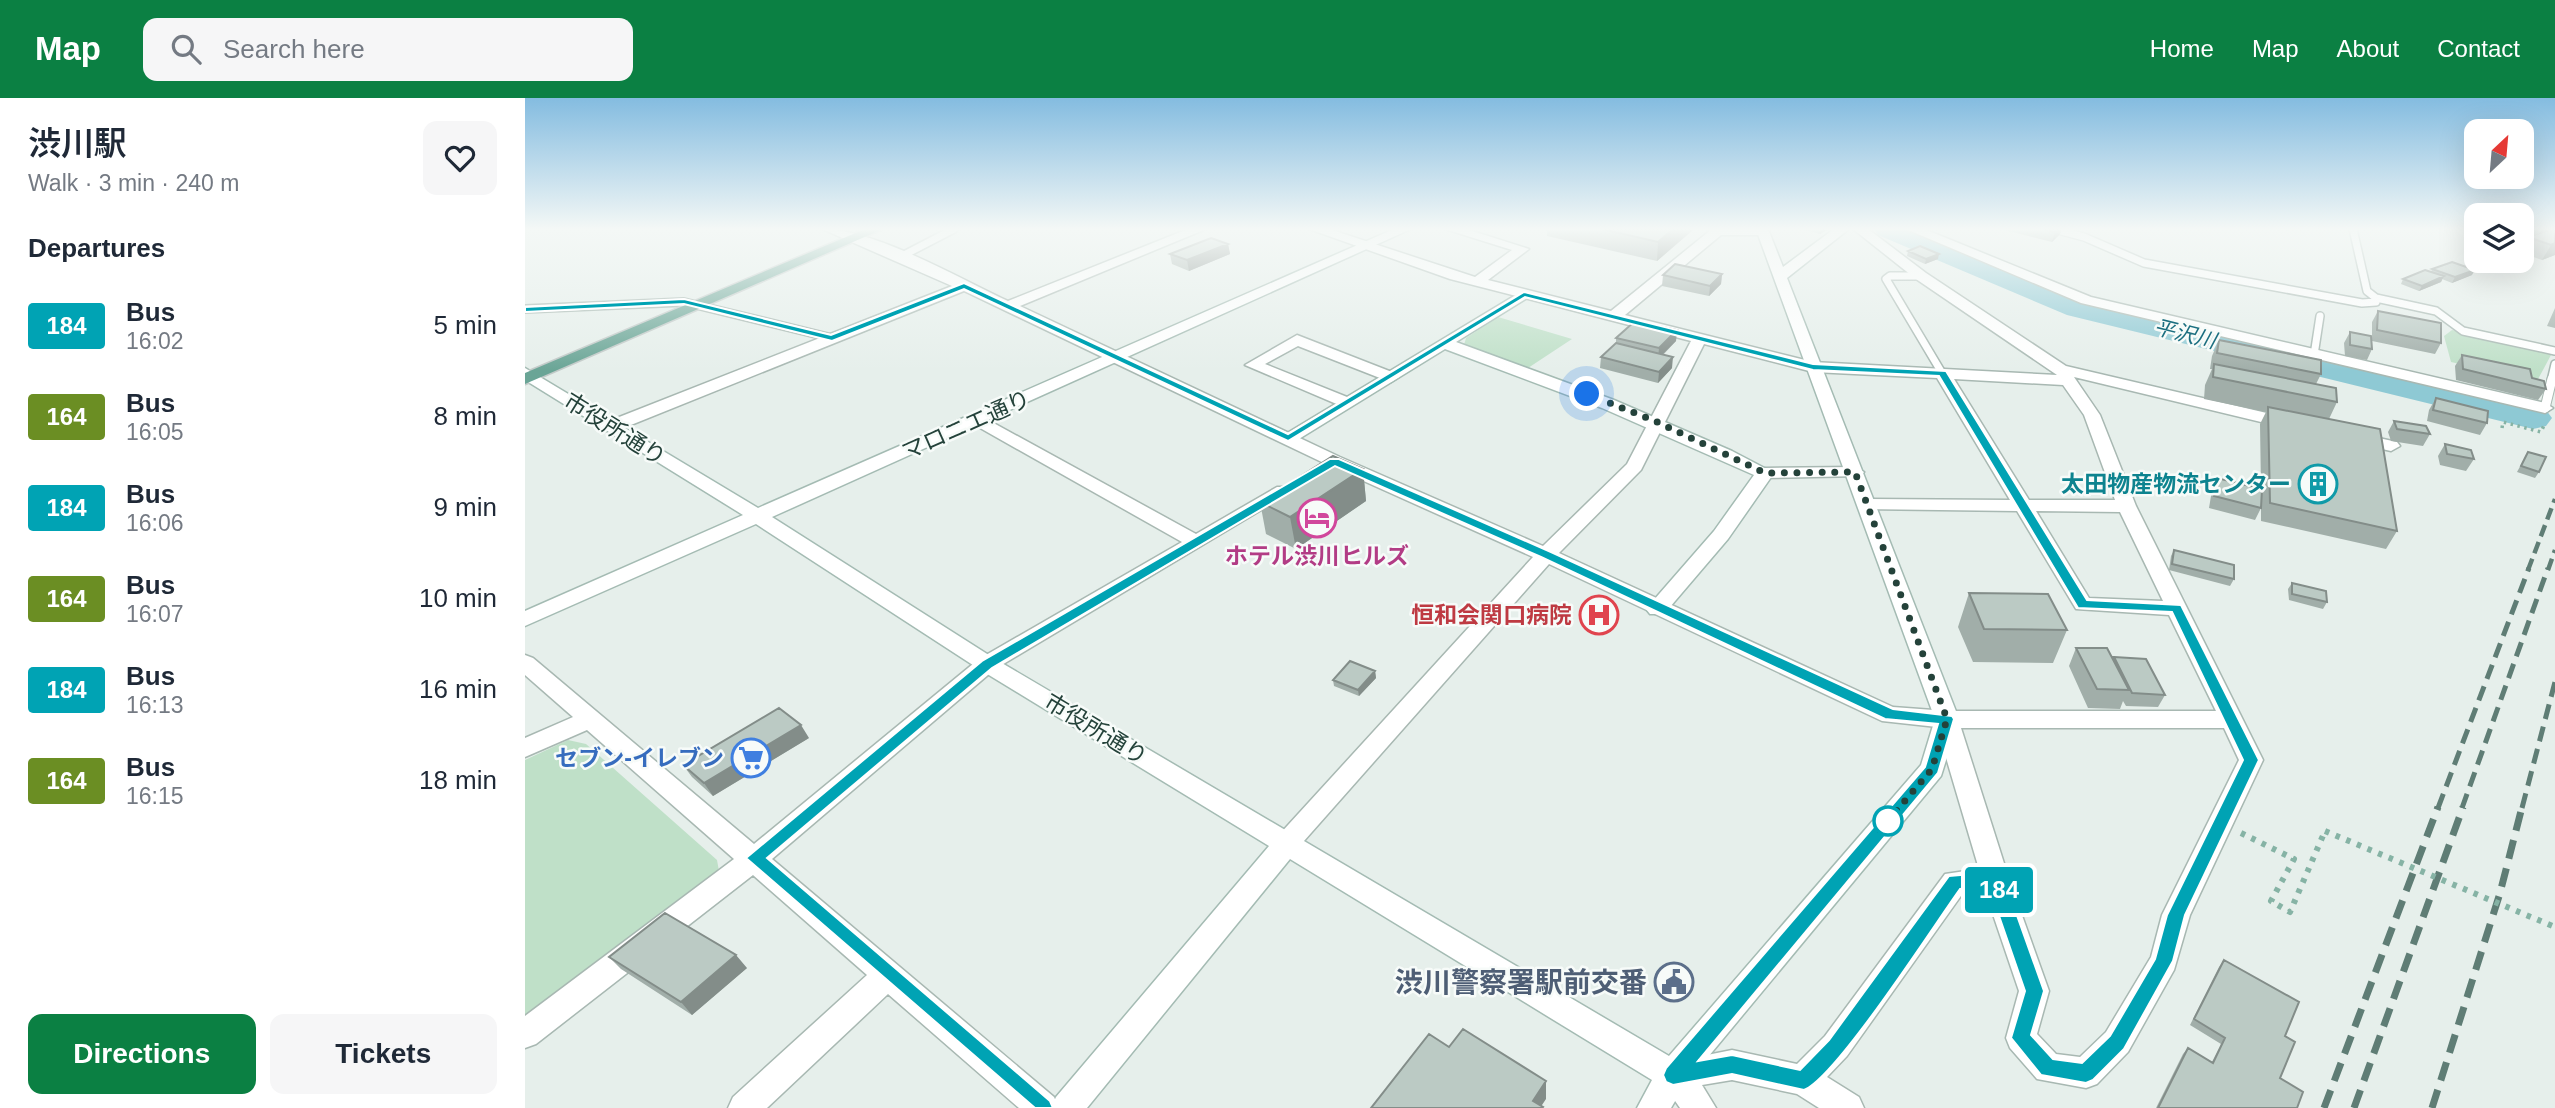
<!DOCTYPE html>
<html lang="en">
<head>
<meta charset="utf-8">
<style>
  body { margin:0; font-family:Arial,"Noto Sans JP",sans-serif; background:#f6f6f7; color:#1f2937; height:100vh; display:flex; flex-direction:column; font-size:26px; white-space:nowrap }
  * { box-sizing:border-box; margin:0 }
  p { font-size:23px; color:#747a83 }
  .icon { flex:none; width:38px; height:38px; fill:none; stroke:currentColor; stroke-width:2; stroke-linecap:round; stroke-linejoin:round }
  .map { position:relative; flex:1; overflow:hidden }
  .sheet { display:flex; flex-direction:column; background:#fff; width:525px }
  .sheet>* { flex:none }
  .badge { padding:0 14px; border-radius:5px; font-size:24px; line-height:46px }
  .needle { width:46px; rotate:26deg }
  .tools { position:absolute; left:1939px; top:21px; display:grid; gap:14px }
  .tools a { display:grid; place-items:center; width:70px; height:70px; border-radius:14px; background:#fff; box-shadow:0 7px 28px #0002; font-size:35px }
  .you { position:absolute; width:35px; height:35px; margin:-18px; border:5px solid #fff; border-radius:50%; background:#1a73e8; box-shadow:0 0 0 10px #1a73e833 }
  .map>.badge { position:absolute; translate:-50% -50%; box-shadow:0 0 0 4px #fff }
  h2 { padding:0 28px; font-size:26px; line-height:63px }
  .round { display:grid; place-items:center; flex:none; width:74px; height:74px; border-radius:14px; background:#f6f6f7 }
  .overview { display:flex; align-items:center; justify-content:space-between; height:119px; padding:0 28px }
  h1 { font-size:33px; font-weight:600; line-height:52px }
  .action { display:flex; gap:14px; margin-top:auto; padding:14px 28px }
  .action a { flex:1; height:80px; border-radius:14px; background:#0b8043; color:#fff; font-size:28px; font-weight:600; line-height:80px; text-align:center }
  .action a+a { background:#f6f6f7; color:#1f2937 }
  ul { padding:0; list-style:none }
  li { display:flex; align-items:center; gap:21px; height:91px; padding:0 28px }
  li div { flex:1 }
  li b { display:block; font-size:26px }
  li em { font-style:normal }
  li .badge { min-width:77px; font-weight:700; text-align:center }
  header { display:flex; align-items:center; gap:42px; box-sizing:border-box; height:98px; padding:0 35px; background:#0b8043; color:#fff }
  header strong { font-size:33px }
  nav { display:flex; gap:38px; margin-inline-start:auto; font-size:24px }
  .search { width:490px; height:63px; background:#f6f6f7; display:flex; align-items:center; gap:18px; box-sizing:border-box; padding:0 24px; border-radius:14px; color:#747a83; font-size:26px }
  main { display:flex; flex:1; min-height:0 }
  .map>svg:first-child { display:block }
  .green { fill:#bfe0c8 }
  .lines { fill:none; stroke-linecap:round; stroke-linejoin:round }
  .river { fill:#8ec9d4; fill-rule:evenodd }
  .lane-far1-casing { stroke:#a8b8b2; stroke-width:10 }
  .lane-casing { stroke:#a8b8b2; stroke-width:11 }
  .street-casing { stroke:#a8b8b2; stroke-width:3 }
  .secondary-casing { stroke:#a4bbb3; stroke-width:3 }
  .primary-casing { stroke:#c2cac8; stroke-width:3 }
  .path-far1 { stroke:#86b3a5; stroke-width:3.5; stroke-dasharray:2.5 4.5; stroke-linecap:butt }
  .path { stroke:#86b3a5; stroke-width:6; stroke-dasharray:4.5 7; stroke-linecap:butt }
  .lane-far1 { stroke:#fff; stroke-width:7 }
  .lane { stroke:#fff; stroke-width:9 }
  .street { fill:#fff; fill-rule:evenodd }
  .secondary { fill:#fff; fill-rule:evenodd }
  .primary { fill:#6aa596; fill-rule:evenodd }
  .rail-far2 { stroke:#5f7d75; stroke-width:4.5; stroke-dasharray:12 6; stroke-linecap:butt }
  .rail-far1 { stroke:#5f7d75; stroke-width:5; stroke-dasharray:15 8; stroke-linecap:butt }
  .rail { stroke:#5f7d75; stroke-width:7; stroke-dasharray:19 10; stroke-linecap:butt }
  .path-bridge { stroke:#86b3a5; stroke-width:6; stroke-dasharray:4.5 7; stroke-linecap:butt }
  .wall { fill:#a1aea9 }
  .shaded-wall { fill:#838d89 }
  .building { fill:#bbcac4; stroke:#838d89; stroke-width:2 }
  .line { fill:#00a3b4; stroke:#fff; stroke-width:2 }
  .walk { stroke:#24423a; stroke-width:7; stroke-dasharray:0 12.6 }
  .stop-dot { fill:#fff; stroke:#00a3b4; stroke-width:3.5 }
  .labels { text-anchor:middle; stroke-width:5; stroke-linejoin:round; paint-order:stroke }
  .far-water-label { font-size:21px; font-style:italic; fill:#1c6f80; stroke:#f7fbf9 }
  .street-label { font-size:23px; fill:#24423a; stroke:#f7fbf9 }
  .culture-label { font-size:23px; font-weight:bold; fill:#0d838f; stroke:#f7fbf9; text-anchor:end }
  .hotel-label { font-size:23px; font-weight:bold; fill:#b23c85; stroke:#f7fbf9 }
  .health-label { font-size:23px; font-weight:bold; fill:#be3a42; stroke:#f7fbf9; text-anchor:end }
  .shop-label { font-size:23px; font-weight:bold; fill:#366cbe; stroke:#f7fbf9; text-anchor:end }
  .near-service-label { font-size:28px; font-weight:bold; fill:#4e5e75; stroke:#f7fbf9; text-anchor:end }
</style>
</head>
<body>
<header>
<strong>Map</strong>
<div class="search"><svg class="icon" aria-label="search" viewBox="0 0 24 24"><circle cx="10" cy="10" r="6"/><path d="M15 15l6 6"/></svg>Search here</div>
<nav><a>Home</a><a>Map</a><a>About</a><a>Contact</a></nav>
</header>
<main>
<section class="sheet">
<div class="overview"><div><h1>渋川駅</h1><p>Walk · 3 min · 240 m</p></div><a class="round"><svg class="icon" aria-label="heart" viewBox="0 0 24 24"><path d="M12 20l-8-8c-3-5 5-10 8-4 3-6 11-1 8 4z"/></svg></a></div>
<h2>Departures</h2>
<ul>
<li><span class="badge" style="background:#00a3b4;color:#fff">184</span><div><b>Bus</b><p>16:02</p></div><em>5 min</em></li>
<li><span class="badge" style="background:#6b8e23;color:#fff">164</span><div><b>Bus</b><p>16:05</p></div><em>8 min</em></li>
<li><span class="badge" style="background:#00a3b4;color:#fff">184</span><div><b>Bus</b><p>16:06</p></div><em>9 min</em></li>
<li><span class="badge" style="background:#6b8e23;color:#fff">164</span><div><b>Bus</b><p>16:07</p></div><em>10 min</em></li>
<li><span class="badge" style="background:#00a3b4;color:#fff">184</span><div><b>Bus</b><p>16:13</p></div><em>16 min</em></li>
<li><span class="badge" style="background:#6b8e23;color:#fff">164</span><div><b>Bus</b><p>16:15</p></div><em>18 min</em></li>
</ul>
<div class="action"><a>Directions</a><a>Tickets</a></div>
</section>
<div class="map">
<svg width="2030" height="1010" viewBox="0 0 2030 1010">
  <rect width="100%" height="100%" fill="#e6efeb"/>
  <path class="green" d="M973 219 1047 241 1003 270 939 247 941 240Z
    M1927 232 2018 253 2026 257 2012 283 1926 264 1919 238Z
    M43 642 61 646 192 762 194 773 0 920V662Z"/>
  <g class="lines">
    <path class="river" d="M1349 131H1389L1565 203 2021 312 2027 320 2021 328 2008 331 1542 217 1353 137Z"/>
    <defs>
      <path id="lane-far1" d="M1529 131 1559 139 1619 165 1837 205 1851 204V200L1842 193 1828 131
        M375 159 429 131
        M1396 178H1365L1361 181 1417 275
        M1851 200 1911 213 1938 233 2030 253
        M0 211 159 204 307 240
        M1789 257 1795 218
        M2026 283 2030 266"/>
      <path id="lane" d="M2020 310 2027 281"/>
      <path id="street" d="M297 131C350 131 433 180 483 203L663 131H681L495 208 815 359 1018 448 1102 366 1166 243 925 181 784 131H804L950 179 987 152 920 131H941L1004 151 963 182 1086 213 1187 131H1243V136L1238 137H1196L1100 217 1288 264 1532 277 1391 181 1328 131H1343L1401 175 1541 268 1771 322 1774 326 1765 331 1549 279 1575 317 1611 408 1738 662 1665 817 1649 872 1603 954 1572 986 1561 990 1512 981 1485 950 1481 940 1494 893 1460 793 1438 795 1322 958 1302 979 1334 999 1339 1010H1294L1272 996 1207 982 1177 987 1191 1010H1155L1132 977 1137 966 1207 952 1272 966 1300 938 1420 776 1454 771 1412 629 1357 623 1024 466 771 752 762 756 753 752 749 745 753 738 1008 459 803 367 439 193 91 333H79L76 329 79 325 427 188ZM1179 246 1288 274 1412 280 1485 402 1343 401 1334 407 1336 411 1492 413 1551 511 1644 517 1691 613H1422L1368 609 1034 455 1116 372ZM1429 281 1538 287 1559 317 1590 402H1504ZM1511 413 1595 414 1638 503 1564 500ZM1436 630H1699L1714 662 1637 817 1626 859 1581 934 1555 959 1531 956 1512 936 1524 893 1484 781Z
        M1381 131H1399L1566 199 2020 305 2028 310 2020 315 1556 205Z
        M772 237 872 276 874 279 866 284 860 282 773 248 740 266 827 301 829 305 821 310 720 267Z
        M454 317 671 436 752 389H766L768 393 470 571 247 761 529 999 534 1010H494L363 896 242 1010H203L208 999 342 877 228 777 11 946 0 950V918L209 761 62 632 0 659V640L48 619 0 577V557L8 560 229 746 454 561 657 444 448 326 446 322 448 318Z
        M1831 335 1872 344 1875 348 1866 353 1825 344 1822 340 1825 336Z
        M1330 369 1339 374 1336 378 1240 380 1231 375 1240 370Z"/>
      <path id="secondary" d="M869 131H886L247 419 470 561 1144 958 1396 667 1410 621 1231 131H1243L1258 169 1309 131H1324L1262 180 1434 621 1416 678 1159 988 1146 1010H1112L1127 982 765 761 562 1010H526L531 999 744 748 454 571 231 426 0 528V513L218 417 0 282V270L233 410Z
        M999 192 1004 193V199L931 244 1089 302 1207 353 1249 375 1203 441 1139 516H1125L1121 511 1189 433 1229 377 1077 310 920 251 769 344 763 345 754 340Z"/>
      <path id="primary" d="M340 131H358L0 286V275Z
        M1997 131 2030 132V140L1997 136Z"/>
    </defs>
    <use href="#lane-far1" class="lane-far1-casing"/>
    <use href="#lane" class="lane-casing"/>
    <use href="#street" class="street-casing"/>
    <use href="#secondary" class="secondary-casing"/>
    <use href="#primary" class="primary-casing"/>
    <path class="path-far1" d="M1977 330 1978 324 2016 334 2020 325"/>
    <path class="path" d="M1716 735 1769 761 1746 803 1765 814 1800 733"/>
    <use href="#lane-far1" class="lane-far1"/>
    <use href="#lane" class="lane"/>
    <use href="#street" class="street"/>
    <use href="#secondary" class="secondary"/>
    <use href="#primary" class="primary"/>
    <path class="rail-far2" d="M2003 472 2030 401
      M2023 472 2030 452"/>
    <path class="rail-far1" d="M1913 710 2004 470
      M1937 710 2023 470
      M1997 710 2030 584"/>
    <path class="rail" d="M1799 1010 1913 709
      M1829 1010 1938 709
      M1907 1010 1975 795 1997 709"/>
    <path class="path-bridge" d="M1800 733 2030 829"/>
  </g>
  <path class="wall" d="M1022 131H1169L1132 163 1022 138Z
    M1277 131H1303L1295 136Z
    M1476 131H1536L1535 136 1527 144Z
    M2030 131V157L2017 162 1997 155V150L2003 139Z
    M703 146 705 156 664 173 647 166 645 156Z
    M1383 153 1413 161 1400 166 1382 158Z
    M1907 171 1947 177 1927 185 1917 181 1916 184 1894 193 1876 186 1878 181 1906 174Z
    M1197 176 1196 186 1184 198 1137 188 1138 177Z
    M2030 210V230L2022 228Z
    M1853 213 1916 245 1910 256 1847 243V224Z
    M1152 232 1151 243 1138 257 1147 270 1133 285 1075 270 1076 259 1091 245V240Z
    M1825 234 1847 251 1842 262 1820 258 1819 245Z
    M1694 242 1796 276 1791 286 1812 304 1804 321 1872 433 1861 451 1736 423V404V410L1730 422 1684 410 1687 392 1692 380 1736 391 1735 326 1741 314 1679 301 1680 287 1687 271H1685L1687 258Z
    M1937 257 2007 280 2021 291 2013 302 1931 282 1930 268Z
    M1911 300 1962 325 1955 337 1902 323 1904 312Z
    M1869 323 1905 336 1898 348 1866 343 1863 334Z
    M1920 346 1949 361 1941 373 1915 367 1913 358Z
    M2003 354 2014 374 2010 380 1992 374Z
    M838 371 841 403 771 451 741 436 735 404Z
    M1649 452 1709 481 1705 488 1644 472 1646 458Z
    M1767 485 1802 504 1798 511 1764 502 1763 491Z
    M1444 495 1542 532 1528 565 1448 564 1433 529Z
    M1551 550 1588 562 1589 559 1640 597 1633 609 1601 608 1598 603 1595 611 1563 610 1544 568Z
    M850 573 851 580 834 598 809 588 808 582Z
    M284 640 188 698 167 679 158 667Z
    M84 859 222 870 167 917 96 871Z
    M1699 862 1760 938 1755 980 1772 1010H1631L1658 956 1663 950 1687 964 1696 946 1665 927 1694 869Z"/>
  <path class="shaded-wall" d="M1148 131H1169L1132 163 1133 144Z
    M1296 131H1303L1295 136Z
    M1532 131H1536L1535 136 1527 144 1530 134Z
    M2030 145V157L2017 162 2026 147Z
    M703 146 705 156 664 173 662 162Z
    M1414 156 1413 161 1400 166 1401 161Z
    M1950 172 1947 177 1927 185 1930 179Z
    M1197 176 1196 186 1184 198 1185 188Z
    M1919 178 1916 184 1894 193 1897 188Z
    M1152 232 1151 243 1133 261 1134 250Z
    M1148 259 1147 270 1133 285 1134 274Z
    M838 371 841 403 771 451 765 419Z
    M850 573 851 580 834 598 833 592Z
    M276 627 284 640 188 698 179 685Z
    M211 857 222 870 167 917 156 904Z
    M1021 983V1001L1015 1010 1008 1003Z"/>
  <path class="building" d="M1077 131H1148L1133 144Z
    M1519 131H1532L1530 134Z
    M2027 131H2030V145L2026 147 2003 139Z
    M686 140 703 146 662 162 645 156Z
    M1395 148 1414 156 1401 161 1383 153Z
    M1927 164 1950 172 1930 179 1907 171Z
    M1150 166 1197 176 1185 188 1138 177Z
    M1900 172 1919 178 1897 188 1878 181Z
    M1853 213 1916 225V245L1852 232Z
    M1110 223 1152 232 1134 250 1091 240Z
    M1825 234 1846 238 1847 251 1825 247Z
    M1694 242 1796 262V276L1692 255Z
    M1091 245 1148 259 1134 274 1076 259Z
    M1937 257 2005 271 2007 280 2019 283 2021 291 1938 271Z
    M1689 266 1811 290 1812 304 1688 279Z
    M1911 300 1963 313 1962 325 1908 312Z
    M1743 309 1855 331 1872 433 1745 405Z
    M1869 323 1901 328 1905 336 1872 331Z
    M1920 346 1946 352 1949 361 1922 356Z
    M2003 354 2021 359 2014 374 1996 368Z
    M808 358 838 371 765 419 735 404Z
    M1692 380 1737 391 1736 410 1689 398Z
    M1649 452 1709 467V481L1647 466Z
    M1767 485 1801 493 1802 504 1767 496Z
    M1444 495 1523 496 1542 532 1459 531Z
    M1551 550H1582L1604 592 1572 591Z
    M1589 559 1621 561 1640 597 1607 595Z
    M825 563 850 573 833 592 808 582Z
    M254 610 276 627 179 685 158 667Z
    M140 815 211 857 156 904 84 859Z
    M1699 862 1774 904 1760 938 1770 944 1755 980 1778 994 1772 1010H1633L1663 950 1688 965 1700 940 1669 921Z
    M938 931 1021 983 1008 1003 1018 1009 1017 1010H846L904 936 924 949Z"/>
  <linearGradient id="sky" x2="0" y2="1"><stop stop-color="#84bce0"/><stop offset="0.48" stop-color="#f4f8f6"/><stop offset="1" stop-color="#f4f8f6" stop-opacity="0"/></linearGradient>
  <rect width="2030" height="273" fill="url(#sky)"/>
  <path class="line" d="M439 185 763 336 999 194 1288 266 1421 273 1562 502 1656 507 1734 662 1660 817 1648 863 1599 951 1568 982 1561 985 1516 977 1486 940 1500 893 1464 789 1435 791C1409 827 1311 980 1279 992L1207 976 1148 987 1141 984 1138 977 1141 970 1400 669 1413 626 1360 621 1016 459 810 368 467 570 242 760 525 1003 528 1010H510L221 760 457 563 805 361H814L1026 454 1368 611 1427 618 1429 621 1413 675 1173 963 1207 957 1275 972 1304 942 1424 778 1470 774 1479 781 1519 893 1506 937 1528 961 1557 965 1585 938 1630 861 1642 817 1718 662 1647 514 1553 510 1414 278 1288 272 1000 199 763 343 439 191 307 243 159 206 0 214V209L159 201 306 237Z"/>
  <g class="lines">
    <path class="walk" d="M1062 296 1130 323 1240 375 1330 374 1422 621 1407 671 1355 732 1363 723"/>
  </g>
  <defs>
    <symbol id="building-ring" viewBox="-11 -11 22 22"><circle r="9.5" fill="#f7fbf9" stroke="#0f9aa8" stroke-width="1.5"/><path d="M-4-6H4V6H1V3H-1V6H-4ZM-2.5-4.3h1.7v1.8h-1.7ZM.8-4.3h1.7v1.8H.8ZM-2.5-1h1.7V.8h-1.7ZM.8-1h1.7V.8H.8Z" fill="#0f9aa8"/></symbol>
    <symbol id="hotel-ring" viewBox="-11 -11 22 22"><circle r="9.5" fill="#f7fbf9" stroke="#d1479c" stroke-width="1.5"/><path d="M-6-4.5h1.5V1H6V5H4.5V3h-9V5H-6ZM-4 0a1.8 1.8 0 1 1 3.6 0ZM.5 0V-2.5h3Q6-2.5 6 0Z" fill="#d1479c"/></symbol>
    <symbol id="hospital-ring" viewBox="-11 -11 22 22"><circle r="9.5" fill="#f7fbf9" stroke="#e0444e" stroke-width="1.5"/><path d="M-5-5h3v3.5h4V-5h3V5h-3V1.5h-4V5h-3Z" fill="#e0444e"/></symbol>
    <symbol id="supermarket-ring" viewBox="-11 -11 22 22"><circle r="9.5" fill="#f7fbf9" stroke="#3f7fe0" stroke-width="1.5"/><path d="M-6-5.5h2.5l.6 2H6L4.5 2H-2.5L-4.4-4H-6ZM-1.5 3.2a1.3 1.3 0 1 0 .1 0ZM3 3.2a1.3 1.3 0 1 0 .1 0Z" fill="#3f7fe0"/></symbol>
    <symbol id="civic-ring" viewBox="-11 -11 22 22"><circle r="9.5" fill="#f7fbf9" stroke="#5c6f8a" stroke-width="1.5"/><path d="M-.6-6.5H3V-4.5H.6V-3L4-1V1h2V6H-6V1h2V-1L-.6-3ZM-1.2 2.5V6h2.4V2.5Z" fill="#5c6f8a"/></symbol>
  </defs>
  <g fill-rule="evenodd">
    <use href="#building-ring" x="1771" y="364" width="44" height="44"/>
    <use href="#hotel-ring" x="770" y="398" width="44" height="44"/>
    <use href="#hospital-ring" x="1052" y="495" width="44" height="44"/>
    <use href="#supermarket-ring" x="204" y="638" width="44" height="44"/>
    <use href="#civic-ring" x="1127" y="862" width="44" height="44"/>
  </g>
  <circle class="stop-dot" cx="1363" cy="723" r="14"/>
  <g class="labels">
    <g class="far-water-label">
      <text transform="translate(1660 236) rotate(14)" y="7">平沢川</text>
    </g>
    <g class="street-label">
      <text transform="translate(441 327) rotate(-24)" y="8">マロニエ通り</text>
      <text transform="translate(90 331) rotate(32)" y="8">市役所通り</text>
      <text transform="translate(571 631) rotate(31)" y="8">市役所通り</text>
    </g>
    <g class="culture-label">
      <text x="1766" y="394">太田物産物流センター</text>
    </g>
    <g class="hotel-label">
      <text x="792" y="466">ホテル渋川ヒルズ</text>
    </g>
    <g class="health-label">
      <text x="1047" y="525">恒和会関口病院</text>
    </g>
    <g class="shop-label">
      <text x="199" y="668">セブン-イレブン</text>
    </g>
    <g class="near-service-label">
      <text x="1122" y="894">渋川警察署駅前交番</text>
    </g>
  </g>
</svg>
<div class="tools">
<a><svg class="needle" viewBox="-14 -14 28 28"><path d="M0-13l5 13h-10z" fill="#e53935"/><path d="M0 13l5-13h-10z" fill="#747a83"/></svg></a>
<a><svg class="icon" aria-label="layers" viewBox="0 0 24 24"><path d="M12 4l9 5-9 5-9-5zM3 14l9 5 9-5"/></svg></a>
</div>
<div class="you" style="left:1062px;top:296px"></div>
<b class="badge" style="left:1474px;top:792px;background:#00a3b4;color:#fff">184</b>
</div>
</main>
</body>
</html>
